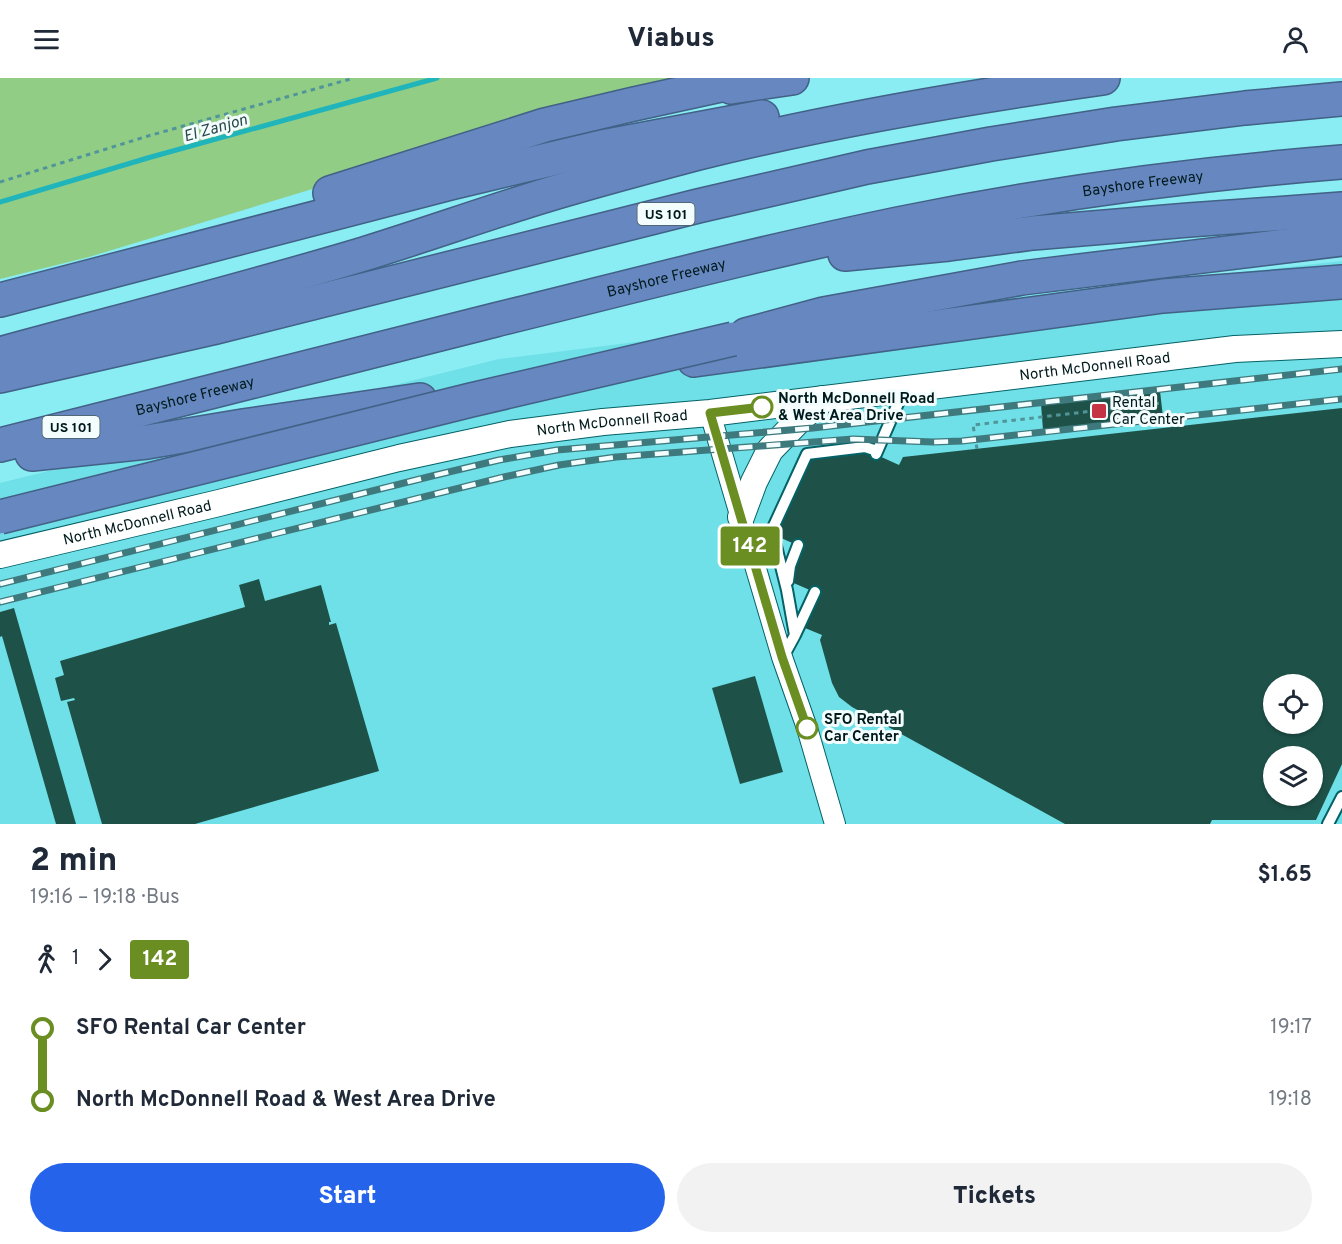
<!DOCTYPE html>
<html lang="en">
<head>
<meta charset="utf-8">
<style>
  body { margin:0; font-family:Overpass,sans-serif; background:#f2f2f3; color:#1f2937; height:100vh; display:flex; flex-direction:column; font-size:22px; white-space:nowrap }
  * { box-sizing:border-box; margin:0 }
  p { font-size:20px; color:#747a83 }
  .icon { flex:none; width:33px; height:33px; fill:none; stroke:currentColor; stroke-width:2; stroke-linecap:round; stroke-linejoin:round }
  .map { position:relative; height:746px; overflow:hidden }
  .drawer { display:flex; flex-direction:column; background:#fff; flex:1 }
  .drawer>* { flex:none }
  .badge { padding:0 12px; border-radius:4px; font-size:21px; line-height:39px }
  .buttons { position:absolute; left:1263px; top:596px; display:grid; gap:12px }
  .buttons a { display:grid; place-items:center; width:60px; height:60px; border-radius:50%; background:#fff; box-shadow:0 2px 4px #0004; font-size:30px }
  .map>.badge { position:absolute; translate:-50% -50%; box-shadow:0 0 0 3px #fff }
  .legs { display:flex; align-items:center; gap:9px; height:66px; padding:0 30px; font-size:20px }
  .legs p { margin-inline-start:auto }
  .head { display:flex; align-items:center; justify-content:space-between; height:102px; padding:0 30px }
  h1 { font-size:33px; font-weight:800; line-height:45px }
  .button { display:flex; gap:12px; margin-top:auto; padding:12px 30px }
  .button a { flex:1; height:69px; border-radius:36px; background:#2563eb; color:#fff; font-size:24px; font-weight:800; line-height:69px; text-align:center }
  .button a+a { background:#f2f2f3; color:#1f2937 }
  ul { padding:0 30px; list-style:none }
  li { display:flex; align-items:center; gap:21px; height:72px; font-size:22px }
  li i { display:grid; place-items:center; width:9px; height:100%; margin:0 8px; background:currentColor }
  li i::after { content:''; width:15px; height:15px; margin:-8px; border:4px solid; border-radius:50%; background:#fff }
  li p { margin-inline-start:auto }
  li:first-child i { background:linear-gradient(#0000 50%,currentColor 0) }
  li:last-child i { background:linear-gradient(currentColor 50%,#0000 0) }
  header { display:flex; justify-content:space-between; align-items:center; height:78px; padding:0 30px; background:#fff; font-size:27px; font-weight:800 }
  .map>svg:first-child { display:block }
  .built { fill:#6fe0e7; fill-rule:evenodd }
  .green { fill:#92cd86 }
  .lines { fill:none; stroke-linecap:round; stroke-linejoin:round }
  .stream { stroke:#20b4bb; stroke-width:5 }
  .building { fill:#1e5249; fill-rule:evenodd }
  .service-casing { stroke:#046267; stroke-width:14 }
  .minor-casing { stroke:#046267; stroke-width:22 }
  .tertiary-casing { stroke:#046267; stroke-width:28 }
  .motorway-casing { stroke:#426186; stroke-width:36 }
  .path { stroke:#509599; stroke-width:3; stroke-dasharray:4.5 4.5; stroke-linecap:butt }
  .service { stroke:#fff; stroke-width:10 }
  .minor { stroke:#fff; stroke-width:20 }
  .tertiary { stroke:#fff; stroke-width:26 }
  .motorway { stroke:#6687bf; stroke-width:33 }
  .rail-casing { stroke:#3e797d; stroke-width:7 }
  .rail { stroke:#f4fdfd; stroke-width:4.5; stroke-dasharray:14; stroke-linecap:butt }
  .motorway-bridge-casing { stroke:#426186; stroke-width:36; stroke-linecap:butt }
  .motorway-bridge { stroke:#6687bf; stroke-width:33 }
  .line-1-casing { stroke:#fff; stroke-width:14 }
  .line-1 { stroke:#6b8e23; stroke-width:9 }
  .stop-1-dot { fill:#fff; stroke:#6b8e23; stroke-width:3 }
  .poi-dot { fill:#c43442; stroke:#f4fdfd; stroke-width:2 }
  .labels { text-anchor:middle; stroke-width:6; stroke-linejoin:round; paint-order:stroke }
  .shield { fill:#f4fdfd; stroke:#495e60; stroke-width:1.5 }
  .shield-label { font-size:14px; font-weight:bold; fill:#001a1c }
  .street-label { font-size:15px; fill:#001a1c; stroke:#f4fdfd }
  .stop-label { font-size:15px; font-weight:bold; fill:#001a1c; stroke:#f4fdfd; text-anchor:start }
  .poi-label { font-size:15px; fill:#001a1c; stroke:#f4fdfd; text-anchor:start }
  .water-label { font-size:16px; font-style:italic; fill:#2b4749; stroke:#f4fdfd }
</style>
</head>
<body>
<header><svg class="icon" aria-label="menu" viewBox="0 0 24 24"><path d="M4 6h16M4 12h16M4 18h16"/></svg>Viabus<svg class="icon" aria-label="person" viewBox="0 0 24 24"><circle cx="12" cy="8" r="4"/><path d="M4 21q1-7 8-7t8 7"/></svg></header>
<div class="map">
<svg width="1342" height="746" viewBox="0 0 1342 746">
  <rect width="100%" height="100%" fill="#89edf3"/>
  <path class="built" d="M1342 183V746H0V405L499 281 843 238ZM1274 606H1312V645H1274ZM1274 678H1312V717H1274Z"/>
  <path class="green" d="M0 0H762L533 44 89 179 0 201Z"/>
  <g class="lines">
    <path class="stream" d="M0 124 151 79 437 0"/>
  </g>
  <path class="building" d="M1160 313 1163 339 1043 352 1041 326Z
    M1342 330V686L1316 742H1212L1210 746H1065L852 629 839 619 832 605 820 562 822 557 805 550 819 516 789 503 804 470 774 457 810 378 866 372 899 387 903 379ZM1274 606H1312V645H1274ZM1274 678H1312V717H1274Z
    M259 501 265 523 321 507 331 544H329V547L336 545 379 693 195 746H102L67 624 75 622 74 620 61 623 55 600 64 597 60 583 245 529 239 507Z
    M14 530 76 746H56L2 558 0 559V534Z
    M755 598 783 694 740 706 712 610Z"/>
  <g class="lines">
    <defs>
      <path id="service" d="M876 376 903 314
        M788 503 790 488 798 467
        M795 557 787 512 772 452 807 376 865 369 877 373
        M783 579 795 557 815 514
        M1328 746 1342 719"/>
      <path id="minor" d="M710 335 782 579 807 650 835 746"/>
      <g id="tertiary">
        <path d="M741 439 754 404 770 372 799 342 823 321"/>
        <path id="s1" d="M0 477 219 425 399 380 510 356 603 344 710 335 1235 271 1342 266"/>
      </g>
      <g id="motorway">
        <path d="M731 9 792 0"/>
        <path d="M330 115 545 47 634 26 753 0"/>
        <path d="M845 176 949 166 1033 155 1189 142 1342 131"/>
        <path d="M0 222 450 105 602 69 762 39"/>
        <path d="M746 257 824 236 1022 200 1342 161"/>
        <path d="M0 276C121 243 244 212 364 176 419 159 473 140 527 123 584 105 641 90 698 75 832 42 967 19 1103 0"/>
        <path d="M694 282 1163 218 1342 204"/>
        <path d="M0 298 212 250 698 128 867 89 991 66 1116 46 1245 30 1342 21"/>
        <path id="s2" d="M0 367C165 325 330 284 495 242 629 209 763 174 898 146 1044 116 1193 96 1342 84"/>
        <path d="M32 376 147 364 243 348 420 322"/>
      </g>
    </defs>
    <use href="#service" class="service-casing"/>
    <use href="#minor" class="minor-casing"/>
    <use href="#tertiary" class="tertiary-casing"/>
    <use href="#motorway" class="motorway-casing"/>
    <path class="path" d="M0 104 148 58 354 0
      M977 371 973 347 1161 325"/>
    <use href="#service" class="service"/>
    <use href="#minor" class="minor"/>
    <use href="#tertiary" class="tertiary"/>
    <use href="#motorway" class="motorway"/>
    <defs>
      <path id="rail" d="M0 506 432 398 499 382 557 372 813 350 1342 291
        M0 524 504 399 559 387 616 379 853 361 933 364 962 363 1342 321"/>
    </defs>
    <use href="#rail" class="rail-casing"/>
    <use href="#rail" class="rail"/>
    <defs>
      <path id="motorway-bridge" d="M0 439 471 322 733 261"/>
    </defs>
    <use href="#motorway-bridge" class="motorway-bridge-casing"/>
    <use href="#motorway-bridge" class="motorway-bridge"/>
  </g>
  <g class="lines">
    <defs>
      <path id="line-1" d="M762 329 710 335 782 579 807 650"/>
    </defs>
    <use href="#line-1" class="line-1-casing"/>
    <use href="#line-1" class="line-1"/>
  </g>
  <g class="stop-1-dot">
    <circle cx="762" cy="329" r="10"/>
    <circle cx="807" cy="650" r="10"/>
  </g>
  <rect class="poi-dot" x="1091" y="325" width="16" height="16" rx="3"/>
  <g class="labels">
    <g class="shield">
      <rect x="637.5" y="125" width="57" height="22" rx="4.5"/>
      <rect x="42.5" y="338" width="57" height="22" rx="4.5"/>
    </g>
    <g class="shield-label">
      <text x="666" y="141">US 101</text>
      <text x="71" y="354">US 101</text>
    </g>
    <g class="street-label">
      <text dy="5" stroke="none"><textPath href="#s2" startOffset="1173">Bayshore Freeway</textPath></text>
      <text dy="5" stroke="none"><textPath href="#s2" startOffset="687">Bayshore Freeway</textPath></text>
      <text dy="5" stroke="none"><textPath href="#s1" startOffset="1113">North McDonnell Road</textPath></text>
      <text dy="5" stroke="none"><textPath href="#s2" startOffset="201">Bayshore Freeway</textPath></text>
      <text dy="5" stroke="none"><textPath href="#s1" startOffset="627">North McDonnell Road</textPath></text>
      <text dy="5" stroke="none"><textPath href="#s1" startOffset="141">North McDonnell Road</textPath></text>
    </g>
    <g class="stop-label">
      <text x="778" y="325">North McDonnell Road<tspan x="778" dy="17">&amp; West Area Drive</tspan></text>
      <text x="824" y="646">SFO Rental<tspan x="824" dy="17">Car Center</tspan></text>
    </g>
    <g class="poi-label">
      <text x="1112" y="329">Rental<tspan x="1112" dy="17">Car Center</tspan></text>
    </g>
    <g class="water-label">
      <text transform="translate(215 49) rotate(-16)" y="6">El Zanjon</text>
    </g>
  </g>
</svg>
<div class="buttons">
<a><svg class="icon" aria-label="locate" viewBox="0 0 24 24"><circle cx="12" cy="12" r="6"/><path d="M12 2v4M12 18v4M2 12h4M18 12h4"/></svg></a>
<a><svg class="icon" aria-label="layers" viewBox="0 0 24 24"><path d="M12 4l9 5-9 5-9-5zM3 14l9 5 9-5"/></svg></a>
</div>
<b class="badge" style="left:750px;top:468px;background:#6b8e23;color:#fff">142</b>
</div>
<section class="drawer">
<div class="head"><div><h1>2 min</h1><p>19:16 – 19:18 · Bus</p></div><b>$1.65</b></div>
<div class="legs"><svg class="icon" aria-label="walk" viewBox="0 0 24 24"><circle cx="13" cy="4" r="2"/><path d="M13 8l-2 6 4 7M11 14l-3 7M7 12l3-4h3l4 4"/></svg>1<svg class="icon" aria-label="forward" viewBox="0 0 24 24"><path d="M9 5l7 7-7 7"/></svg><b class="badge" style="background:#6b8e23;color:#fff">142</b></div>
<ul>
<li><i style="color:#6b8e23"></i><b>SFO Rental Car Center</b><p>19:17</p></li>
<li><i style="color:#6b8e23"></i><b>North McDonnell Road &amp; West Area Drive</b><p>19:18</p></li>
</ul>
<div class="button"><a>Start</a><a>Tickets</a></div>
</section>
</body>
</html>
